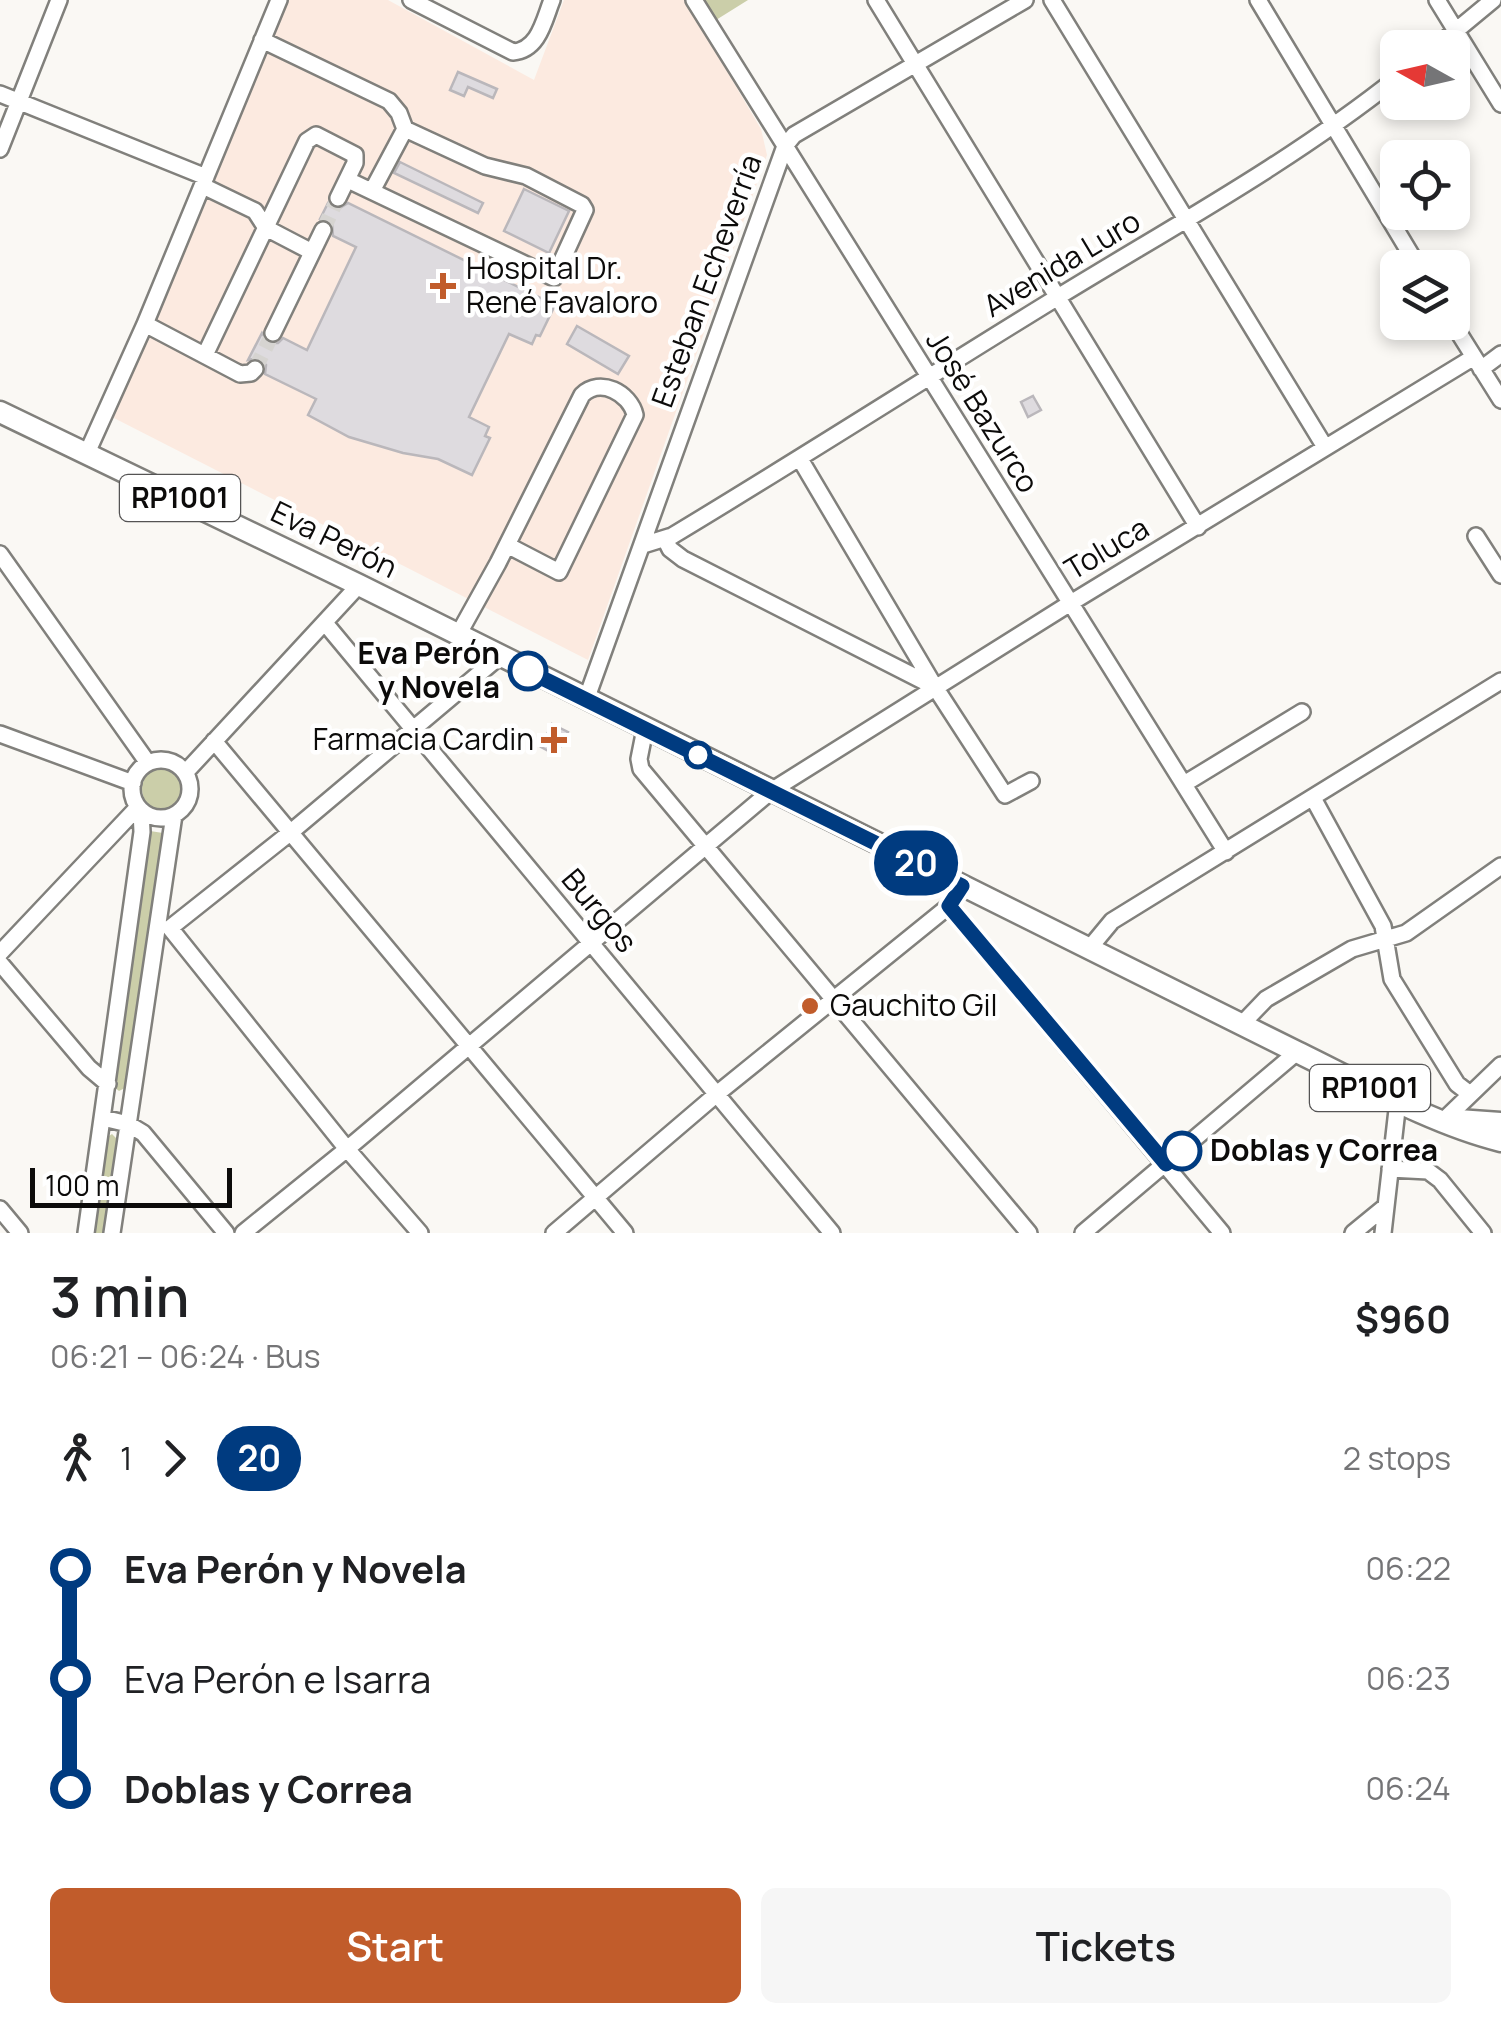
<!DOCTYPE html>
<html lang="en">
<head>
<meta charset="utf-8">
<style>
  body { margin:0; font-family:Manrope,sans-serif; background:#f6f6f6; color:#202124; height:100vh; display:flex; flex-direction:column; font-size:38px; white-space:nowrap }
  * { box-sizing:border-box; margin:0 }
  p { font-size:32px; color:#757577 }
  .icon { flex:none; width:55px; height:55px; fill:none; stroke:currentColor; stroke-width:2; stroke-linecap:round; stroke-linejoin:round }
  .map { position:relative; height:1233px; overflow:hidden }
  .sheet { display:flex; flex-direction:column; background:#fff; flex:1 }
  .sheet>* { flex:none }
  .badge { padding:0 20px; border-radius:32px; font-size:35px; line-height:65px }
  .needle { width:65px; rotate:278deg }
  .buttons { position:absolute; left:1380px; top:30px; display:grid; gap:20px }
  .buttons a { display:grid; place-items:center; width:90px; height:90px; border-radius:15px; background:#fff; box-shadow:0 5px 15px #0003; font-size:50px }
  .scale { position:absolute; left:30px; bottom:25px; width:202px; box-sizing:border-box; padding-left:10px; border:5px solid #0c0b0a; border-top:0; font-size:28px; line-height:35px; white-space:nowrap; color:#0c0b0a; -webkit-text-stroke:8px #fff; paint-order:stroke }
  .map>.badge { position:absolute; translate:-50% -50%; box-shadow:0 0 0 5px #fff }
  .legs { display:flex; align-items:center; gap:15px; height:110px; padding:0 50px; font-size:32px }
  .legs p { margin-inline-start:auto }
  .summary { display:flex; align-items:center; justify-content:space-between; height:170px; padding:0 50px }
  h1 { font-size:55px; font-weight:600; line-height:75px }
  .cta { display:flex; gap:20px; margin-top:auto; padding:20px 50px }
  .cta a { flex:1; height:115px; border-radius:15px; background:#c15c2b; color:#fff; font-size:40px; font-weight:600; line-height:115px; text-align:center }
  .cta a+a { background:#f6f6f6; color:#202124 }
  ul { padding:0 50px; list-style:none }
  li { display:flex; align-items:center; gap:35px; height:110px; font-size:38px }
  li i { display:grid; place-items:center; width:15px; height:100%; margin:0 12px; background:currentColor }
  li i::after { content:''; width:25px; height:25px; margin:-12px; border:8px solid; border-radius:50%; background:#fff }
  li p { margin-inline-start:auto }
  li:first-child i { background:linear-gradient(#0000 50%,currentColor 0) }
  li:last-child i { background:linear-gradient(currentColor 50%,#0000 0) }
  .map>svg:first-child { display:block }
  .medical { fill:#fceae0 }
  .green { fill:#cbcea9 }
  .building { fill:#dedbdf; stroke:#bab7bb; stroke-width:2.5 }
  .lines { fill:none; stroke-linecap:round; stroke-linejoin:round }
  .minor-tunnel { stroke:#d6d4d1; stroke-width:15; stroke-dasharray:15 8; stroke-linecap:butt }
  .minor-casing { stroke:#81807c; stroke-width:20 }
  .major-casing { stroke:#81807c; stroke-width:25 }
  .minor { stroke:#fff; stroke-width:15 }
  .major { stroke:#fff; stroke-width:20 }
  .line-1-casing { stroke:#fff; stroke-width:22 }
  .line-1 { stroke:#003b80; stroke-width:15 }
  .poi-dot { fill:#c15c2b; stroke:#fff; stroke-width:4 }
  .stop-1-dot { fill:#fff; stroke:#003b80; stroke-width:5 }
  .labels { text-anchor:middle; stroke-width:9; stroke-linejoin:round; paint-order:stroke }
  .shield { fill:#fff; stroke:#555454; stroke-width:2.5 }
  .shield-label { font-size:28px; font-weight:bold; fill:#0c0b0a }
  .street-label { font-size:30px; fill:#0c0b0a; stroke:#fff }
  .poi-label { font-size:30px; fill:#0c0b0a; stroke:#fff; text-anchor:start }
  .stop-label { font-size:30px; font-weight:bold; fill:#0c0b0a; stroke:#fff; text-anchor:end }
</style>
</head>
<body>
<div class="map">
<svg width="1501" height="1233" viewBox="0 0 1501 1233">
  <rect width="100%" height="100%" fill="#faf8f4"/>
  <path class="medical" d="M285 0H388L534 80 564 0H685L761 129 767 155 588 660 112 417Z"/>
  <path class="green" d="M704 0H748L716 20Z
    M142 789a22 22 0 1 1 44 0a22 22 0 1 1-44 0Z
    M150 831 163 833 125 1088 119 1091 114 1087Z
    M112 1134 118 1140 104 1233H93L106 1138Z"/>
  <path class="building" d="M458 72 497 89 493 98 468 87 464 96 450 90Z
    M400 162 483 203 478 213 394 173Z
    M524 189 569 211 549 253 504 231Z
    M328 203 338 209 348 203 555 305 540 336 536 335 532 344 509 334 469 417 489 427 485 436 490 438 472 475 438 459 403 453 349 437 308 415 316 399 265 374 266 365 259 358 248 360 262 333 269 343H278L283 338 307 350 356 247 333 236 332 223 320 219Z
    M577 326 629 356 618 374 567 344Z
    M1033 396 1041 410 1028 417 1021 402Z
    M552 724 568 732 556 755 541 747Z"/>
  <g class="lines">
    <path class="minor-tunnel" d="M323 230 338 198
      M255 369 273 333"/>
    <defs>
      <path id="minor" d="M411 0 513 52C539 50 544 20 552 0
        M694 0 1226 852
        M876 0 1198 527
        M1052 0 1325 447
        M1258 0 1419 268
        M1437 0 1501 104
        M262 40 389 101 399 113 405 129
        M1435 48 1493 0
        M0 94 206 177
        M0 149 59 0
        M348 180 554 278 585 210 582 205 526 176 485 166 405 129 372 191
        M203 186 255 211 266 228 312 252
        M1452 322 1501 400
        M145 324 240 374 251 373 255 369
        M273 333 323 230
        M205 355 307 141 316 135 355 155V163L338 198
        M1481 369 1501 354
        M87 453 145 324 279 0
        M800 459 935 687 1005 795 1031 781
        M1476 536 1501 575
        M665 539 670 549 683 559 935 687
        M643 545 672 536C800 459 926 378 1053 300 1170 228 1290 163 1398 77
        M0 554 148 763
        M325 623 832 1233
        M458 635 498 563 582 395C600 377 630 393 635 415L559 572 507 545
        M586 700 785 146 794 135 1025 0
        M645 729 639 759 641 769 1029 1233
        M0 734 133 783
        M214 741 625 1233
        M132 789a29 29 0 1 1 58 0a29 29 0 1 1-58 0Z
        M185 773 359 585
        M1184 784 1302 712
        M1313 798 1383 926 1392 979 1457 1084 1470 1094
        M949 906 1222 1233
        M170 928 291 832 500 656
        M170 928 347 1149 420 1233
        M1088 950 1112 921 1501 681
        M0 953 138 807
        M0 963 89 1068 108 1084
        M1241 1025 1266 999 1352 949 1406 933 1501 866
        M103 1118 128 1124 143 1133 226 1233
        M1444 1120 1501 1065
        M1390 1169 1428 1171 1440 1180 1483 1233
        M0 1209 20 1233
        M86 1233 142 832 141 811
        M112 1233 174 815
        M243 1233 347 1149 771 791 1069 604 1474 357
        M554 1233 718 1093 949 906 962 886
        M1083 1233 1297 1052
        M1353 1233 1386 1206
        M1383 1233 1398 1101"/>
      <path id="major" d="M0 412 359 585 1297 1052C1361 1083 1432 1124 1501 1141
        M1458 1120 1501 1123"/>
    </defs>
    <use href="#minor" class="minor-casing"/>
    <use href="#major" class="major-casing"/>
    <use href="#minor" class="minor"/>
    <use href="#major" class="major"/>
  </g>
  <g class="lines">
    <defs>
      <path id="line-1" d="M528 671 962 886 949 906 1166 1164 1182 1151"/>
    </defs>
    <use href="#line-1" class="line-1-casing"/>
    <use href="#line-1" class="line-1"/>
  </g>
  <g class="poi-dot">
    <path d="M438 271h10v10h10v10h-10v10h-10v-10h-10v-10h10z"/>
    <path d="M549 725h10v10h10v10h-10v10h-10v-10h-10v-10h10z"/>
    <circle cx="810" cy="1006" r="10"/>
  </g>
  <g class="stop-1-dot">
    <circle cx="528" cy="671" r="18"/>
    <circle cx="698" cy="755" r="12"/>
    <circle cx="1182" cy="1151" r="18"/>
  </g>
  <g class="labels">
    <g class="shield">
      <rect x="120" y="475" width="120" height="46" rx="8"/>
      <rect x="1310" y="1065" width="120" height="46" rx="8"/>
    </g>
    <g class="shield-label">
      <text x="180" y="508">RP1001</text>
      <text x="1370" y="1098">RP1001</text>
    </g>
    <g class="street-label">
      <text transform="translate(1062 264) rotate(-31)" y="10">Avenida Luro</text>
      <text transform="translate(707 281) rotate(-70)" y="10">Esteban Echeverría</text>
      <text transform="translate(982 412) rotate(58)" y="10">José Bazurco</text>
      <text transform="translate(334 540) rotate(26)" y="10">Eva Perón</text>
      <text transform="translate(1107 549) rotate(-31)" y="10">Toluca</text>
      <text transform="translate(599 911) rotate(50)" y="10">Burgos</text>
    </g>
    <g class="poi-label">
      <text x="466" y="279">Hospital Dr.<tspan x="466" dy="34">René Favaloro</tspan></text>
      <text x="534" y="750" text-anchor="end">Farmacia Cardin</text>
      <text x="830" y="1016">Gauchito Gil</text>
    </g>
    <g class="stop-label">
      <text x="500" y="664">Eva Perón<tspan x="500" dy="34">y Novela</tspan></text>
      <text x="1210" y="1161" text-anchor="start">Doblas y Correa</text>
    </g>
  </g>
</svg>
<div class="buttons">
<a><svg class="needle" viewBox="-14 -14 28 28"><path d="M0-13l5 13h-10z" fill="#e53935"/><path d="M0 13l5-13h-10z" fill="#757577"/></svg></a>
<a><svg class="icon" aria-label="locate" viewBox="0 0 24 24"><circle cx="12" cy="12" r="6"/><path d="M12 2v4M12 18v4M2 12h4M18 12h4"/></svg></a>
<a><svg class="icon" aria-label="layers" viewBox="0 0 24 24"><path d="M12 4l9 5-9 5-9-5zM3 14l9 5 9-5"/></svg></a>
</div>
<div class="scale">100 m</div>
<b class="badge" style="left:916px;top:863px;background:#003b80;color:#fff">20</b>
</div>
<section class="sheet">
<div class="summary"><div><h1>3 min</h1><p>06:21 – 06:24 · Bus</p></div><b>$960</b></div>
<div class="legs"><svg class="icon" aria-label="walk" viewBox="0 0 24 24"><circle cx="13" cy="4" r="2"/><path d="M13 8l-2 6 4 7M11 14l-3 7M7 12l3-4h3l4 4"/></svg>1<svg class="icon" aria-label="forward" viewBox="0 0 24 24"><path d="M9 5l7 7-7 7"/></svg><b class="badge" style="background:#003b80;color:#fff">20</b><p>2 stops</p></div>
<ul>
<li><i style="color:#003b80"></i><b>Eva Perón y Novela</b><p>06:22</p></li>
<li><i style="color:#003b80"></i><span>Eva Perón e Isarra</span><p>06:23</p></li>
<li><i style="color:#003b80"></i><b>Doblas y Correa</b><p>06:24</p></li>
</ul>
<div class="cta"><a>Start</a><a>Tickets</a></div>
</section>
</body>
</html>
